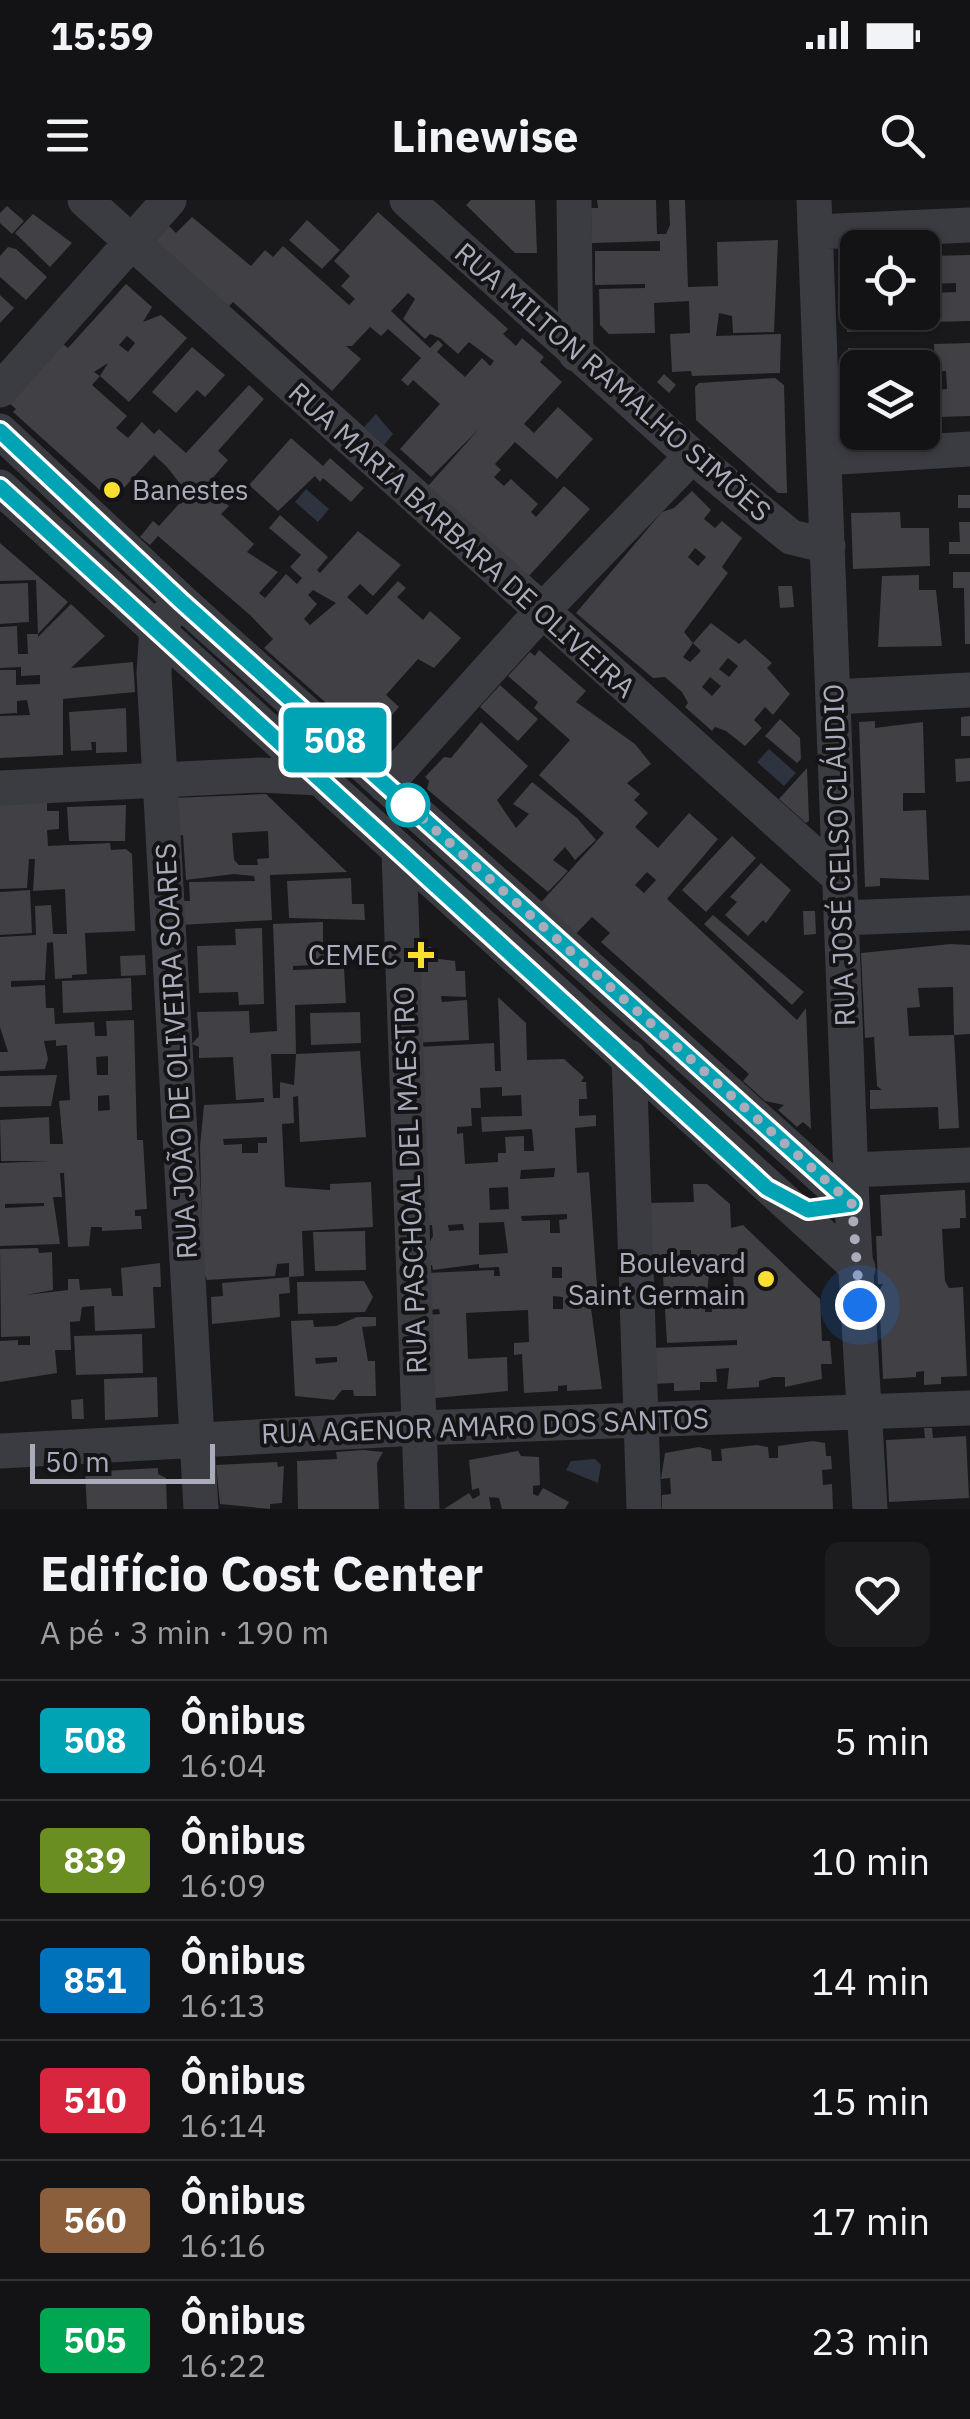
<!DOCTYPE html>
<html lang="pt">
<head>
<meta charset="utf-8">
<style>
  body { margin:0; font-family:"IBM Plex Sans",sans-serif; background:#1c1b1d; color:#f1f3f6; height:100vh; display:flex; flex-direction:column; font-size:38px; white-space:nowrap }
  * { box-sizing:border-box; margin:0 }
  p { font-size:32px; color:#9d9ea0 }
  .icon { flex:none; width:55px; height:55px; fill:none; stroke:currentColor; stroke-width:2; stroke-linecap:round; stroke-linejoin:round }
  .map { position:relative; height:1309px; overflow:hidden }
  .side { display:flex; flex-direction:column; background:#131214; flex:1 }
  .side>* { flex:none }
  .badge { padding:0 20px; border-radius:8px; font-size:35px; line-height:65px }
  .fabs { position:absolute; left:840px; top:30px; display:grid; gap:20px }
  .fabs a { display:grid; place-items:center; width:100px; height:100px; border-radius:15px; background:#131214; box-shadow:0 2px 8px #0004,0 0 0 2px #323234; font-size:50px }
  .scale { position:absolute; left:30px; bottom:25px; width:185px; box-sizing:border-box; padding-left:10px; border:5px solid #aaacbb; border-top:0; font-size:28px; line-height:35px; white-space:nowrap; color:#aaacbb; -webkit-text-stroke:8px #141316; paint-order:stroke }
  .you { position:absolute; width:50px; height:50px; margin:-25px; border:8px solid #fff; border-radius:50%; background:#1a73e8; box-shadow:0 0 0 15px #1a73e833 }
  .map>.badge { position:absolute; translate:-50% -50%; box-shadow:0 0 0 5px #fff }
  .round { display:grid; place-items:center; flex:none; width:105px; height:105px; border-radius:15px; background:#1c1b1d }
  .summary { display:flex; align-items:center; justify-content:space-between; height:170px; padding:0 40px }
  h1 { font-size:48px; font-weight:700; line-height:75px }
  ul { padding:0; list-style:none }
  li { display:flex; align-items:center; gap:30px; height:120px; padding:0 40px; border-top:2px solid #323234 }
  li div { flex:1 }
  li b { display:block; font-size:38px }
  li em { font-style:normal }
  li .badge { min-width:110px; font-weight:700; text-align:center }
  .status { display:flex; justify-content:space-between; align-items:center; height:70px; padding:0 50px; background:#131214; direction:ltr }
  .status svg { height:28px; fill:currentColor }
  header { display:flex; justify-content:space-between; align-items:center; height:130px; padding:0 40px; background:#131214; font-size:45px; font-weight:700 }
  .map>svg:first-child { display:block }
  .water { fill:#2d343f }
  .building { fill:#404045; fill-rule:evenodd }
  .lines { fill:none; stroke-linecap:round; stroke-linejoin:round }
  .minor { stroke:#3b3b42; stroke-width:35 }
  .line-casing { stroke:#fff; stroke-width:22 }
  .line { stroke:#00a3b4; stroke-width:15 }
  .walk { stroke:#aaacbb; stroke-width:10; stroke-dasharray:0 18 }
  .poi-dot { fill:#fadf31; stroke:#141316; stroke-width:4 }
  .stop-dot { fill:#fff; stroke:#00a3b4; stroke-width:5 }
  .labels { text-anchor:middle; stroke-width:8; stroke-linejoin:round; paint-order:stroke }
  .street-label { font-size:28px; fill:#aaacbb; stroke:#141316 }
  .poi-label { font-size:28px; fill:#aaacbb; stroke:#141316; text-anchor:end }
</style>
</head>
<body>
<div class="status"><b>15:59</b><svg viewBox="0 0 49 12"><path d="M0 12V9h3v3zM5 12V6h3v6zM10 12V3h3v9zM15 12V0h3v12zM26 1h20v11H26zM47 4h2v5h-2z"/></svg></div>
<header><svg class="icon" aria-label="menu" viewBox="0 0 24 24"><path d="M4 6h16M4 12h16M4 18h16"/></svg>Linewise<svg class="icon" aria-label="search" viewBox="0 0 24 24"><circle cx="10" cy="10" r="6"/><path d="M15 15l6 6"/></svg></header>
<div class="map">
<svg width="970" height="1309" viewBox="0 0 970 1309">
  <rect width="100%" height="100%" fill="#19181b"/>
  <path class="water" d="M376 214 393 234 384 245 364 227Z
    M306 289 329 309 318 322 295 302Z
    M769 549 796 573 784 586 757 562Z
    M595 1259 601 1265 598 1283 566 1270 571 1261Z"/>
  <path class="building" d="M471 0H535L537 53H515L466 5Z
    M597 0H656L657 34H666L670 25 669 0H685L688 87 718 86 717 42 778 40 774 132 733 133 732 116 719 113 716 136 781 134 780 173 692 176 691 171 672 172 670 134 690 133 689 101 654 103 655 133 609 134 600 125 599 89 645 88V84L595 85V51H660V41L592 43 591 8H598Z
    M7 6 24 21 12 34 0 23V13Z
    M378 12 508 129 503 134 516 146 522 138 544 157 540 162 562 182 524 224 534 233 558 207 593 239 557 279 515 242 495 264 501 270 494 277 504 286 511 279 538 304 531 312 536 317 564 286 590 309 529 376 428 286 479 229 431 277 400 249 440 204 413 180 408 186 401 180 421 158 388 129 381 136 370 127 352 146H346L361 159 332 191 233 102 227 108 154 43 169 26 176 33 192 17 251 66 265 50 273 57 283 46 349 105 355 99 341 86 350 76 334 61ZM408 93 415 99 403 119 425 139 430 134 440 138 458 154 469 142 494 161 490 166 482 158 465 177 437 152 443 145 438 140 430 148 391 111Z
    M33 14 72 43 50 67 15 33Z
    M307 20 340 50 322 69 289 40Z
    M8 47 16 49 47 77 26 100 0 77V56Z
    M970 55V121L933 122 932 93 956 92V83L931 84 930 56Z
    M858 57V112H900V118L885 120V132H847V60Z
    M126 84 152 107 143 122 161 115 187 138 129 202 100 176 108 163 94 172 100 176 92 185 127 216 116 228 128 238 142 222 154 234 159 229 186 253 249 185 264 199 218 251 228 260 206 286 229 306 221 314 254 344 247 352 278 372 259 393 265 398 286 374 297 384 302 378 290 367 301 355 269 328 280 315 328 357 317 370 320 373 358 331 401 365 373 396 360 384 347 397 367 415 398 381 406 388 397 397 423 420 430 411 461 438 434 468 418 459 386 495 399 507 369 541 264 448 273 439 250 415 158 336 150 345 140 337 153 321 159 326 188 294 167 267 154 255 112 301 13 212 16 209 9 203 63 144 68 148ZM127 136 135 143 128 152 119 145ZM313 390 336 403 310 425 304 419 317 404 308 395Z
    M0 95 14 108 0 123Z
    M970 143V216L937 217 935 190 947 189 946 171H935L934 144Z
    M192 147 225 175 205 197 197 190 176 213 152 192Z
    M848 148H876V168H858V193H851L848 184Z
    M664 174 676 185 669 193 657 182Z
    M775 178 784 185 787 293H778L696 220 695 187 699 183Z
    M922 192H926V218H922Z
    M851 196H858V221H851Z
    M291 238 323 266 330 258 364 288 351 302 323 278 320 282 315 276 278 311 249 285Z
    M692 291 711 310 704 319 715 328 722 321 742 338 722 367 728 373 684 432 693 443 683 457 690 462 701 451 693 443 711 423 739 444 745 439 772 463 767 468 790 494 773 515 765 507 754 520 762 528 745 546 726 531 715 527 712 531 685 507 688 503 682 492 665 477 653 478 576 413 662 312 674 308ZM695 348 706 357 698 366 688 357ZM728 458 738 466 729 477 719 469ZM710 477 721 486 712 496 702 487Z
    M958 295H970V308H958Z
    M900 312 901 328H929L930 366 853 369 851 313Z
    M959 322H970V354H949V342H960Z
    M0 343 68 402 38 434 36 380 0 381Z
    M953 372H970V444H965L964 388H953Z
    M919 375V390H936L942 446 878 447 882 376Z
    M28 383 29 422 0 424V384Z
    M778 386H792L794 407 780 408Z
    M71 404 105 436 71 468 133 462 135 492 63 499V555L0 558V516L30 515 27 500 17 501V513L0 514V470H16V485L40 484V475L21 476V467L0 468V427L17 426 18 454H28L27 434H38V437Z
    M539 450 586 491 576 502 635 544 651 564 627 583 640 594 634 600 648 613 635 627 658 648 689 613 718 639 667 699 797 820 806 808 811 929 803 922 797 927 778 910 784 905 765 901 743 881 749 874 601 742 610 733 592 717 569 741 534 710 604 633 539 575 570 540 534 508 538 502 508 476 530 452 535 456ZM647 672 656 680 644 693 635 685Z
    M500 485 538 519 518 541 480 507Z
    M126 508 127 552 96 553V542H91L92 550 71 551 69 512Z
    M970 516V536H961V517Z
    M780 519 800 538 801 559 797 563 765 536Z
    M875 521V528L923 522 925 593H903V611L926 610 929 680 880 678V686L865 687 859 522Z
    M481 522 528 566 497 600 516 628 529 614 513 604 532 582 577 618 596 640 575 660 565 647 553 660 568 671 548 692 427 589 429 581 425 577 444 557 451 558Z
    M970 558V581L956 582 955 559Z
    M807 568 809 621 806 623 779 599Z
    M266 594 347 672 270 675 272 720 180 725 178 701H190L189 682 255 681 254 676 234 674 186 680 183 635 175 636 173 598ZM268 631 269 658 257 659 258 665H239L234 660 232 633Z
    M47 602V611H59V629L47 630 48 646 110 643 111 650 126 649 132 654 135 731 85 733 87 774 72 775V778L55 779 53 742 47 743 45 780 11 781V787L45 785 46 808H54L55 824 94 822 95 836H107L106 821 134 820 137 940H143L147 1009 135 1010V1016H141L142 1029 102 1031V1027H91L89 1046 68 1047 64 973H60L62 997H53L60 1044 0 1046V963L49 961H1L0 920 49 917 50 944H63L59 901 70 900 67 845 56 846V840L44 841 48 859 45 869 0 871V852H8L0 827V737L36 735 35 706 51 705 53 734H67L65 689 33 691 35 659H29L27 688 0 689V603ZM108 856V875H97L96 857ZM109 895 110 910 98 911V896ZM44 1003V1006L5 1008V1004Z
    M126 605 125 641H69L67 607Z
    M732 636 756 658 706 712 682 690Z
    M761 663 791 690 766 723 763 720 748 736 725 715 737 702 730 697Z
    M351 678 352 704H364L365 720 289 718 287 681Z
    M30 690 32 733 0 735V692Z
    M803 711H815L816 734 804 735Z
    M713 715 804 792 792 805 704 724Z
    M323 722V748L341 747V764L293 766V770L344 768 346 803 295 805 296 854H271L273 898H280V882L294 885 296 854 360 851 366 937 300 942 298 896 293 897 294 923 282 924 285 987 330 990V984L371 982 373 1027 302 1031 304 1076 289 1077 290 1093 279 1094 280 1117 212 1124 211 1097 223 1096 222 1083 289 1077V1063L277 1064 275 1076 207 1080 203 1071 200 946 204 905 264 902V898L236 900 233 857 199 858V847L192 844 199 836 197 812 249 811 250 833 277 831 273 724ZM267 937V943H258V953H242V944L224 945 223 939Z
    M262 728 264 804 239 805 238 792 199 793 197 746 236 745 235 729Z
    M951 744 970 745V834L954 835 959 928 939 929 938 907 870 909V890H882L877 886 874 837 865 838 861 753ZM953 787 954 835 909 836 907 808 920 807 918 788Z
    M431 747V758L455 761 456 771H465L466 797 441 796 442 802 467 800 469 840 412 843 408 748Z
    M145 755 146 775 121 776 120 756Z
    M131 778 132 810 63 813 62 781Z
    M498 797 526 823 527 860 564 859 584 877 581 882H586L587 899H579V916L596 915V926L575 928 577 973 589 972 597 1087 595 1106 591 1108 602 1189 567 1191V1185L558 1186V1191L524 1193 522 1154 514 1155V1143L529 1142 528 1110 466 1113 468 1159 507 1157 508 1191 436 1198 430 1194 427 1115 440 1114 439 1109 428 1110 426 1073 494 1070V1076H500L499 1067 479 1068V1064L433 1070 432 1065 417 1066 433 1036 432 1025 416 1026 417 847 494 843 495 871H501ZM502 887V896L521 895 522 916 481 917 482 932 532 929 534 951H524V936L505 937 506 953H498V962L465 964 463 933 457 934V927L472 926 471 908H481L480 888ZM555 968 554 977 520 979 521 970ZM508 987 509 1009 490 1010 489 988ZM567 1014V1019L559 1020 560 1033H550V1020L522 1021 521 1016ZM504 1022 508 1053 479 1055V1023ZM463 1024 464 1030 449 1031 448 1025ZM552 1067H562V1078H552ZM553 1096 563 1097V1109H553Z
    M360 812 361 843 311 845 310 813Z
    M57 875 51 906 0 907V876Z
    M693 984H707L730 1004 731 1028 743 1025 820 1099 822 1141H830L832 1164H821L822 1179 785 1187V1177H773L759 1181V1187L727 1189 729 1168 716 1169 717 1182H700V1190L674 1191V1183L652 1184 650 1148 737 1145V1140L667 1143 662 1059 651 1060 648 1003 694 1002ZM680 1050H691V1058L708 1057 709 1069 690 1071V1058H680ZM733 1073 734 1095 711 1097 712 1112H705L709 1074Z
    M965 990 966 1018H960V1028L942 1029 945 1081 949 1088 963 1087 967 1176 941 1177V1184L924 1185V1171L916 1172V1177L883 1179 879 1091 883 1084H878L876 1036H882L880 995Z
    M365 1031 366 1070 315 1071 313 1032Z
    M38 1048 39 1053 52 1052 53 1090 26 1095 68 1090V1079H79L80 1090 111 1088 112 1096H123L121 1068 160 1063 161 1087H153L155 1128 95 1131 94 1106 82 1107 80 1121 70 1122 71 1150H55L57 1173 0 1182V1141L18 1140V1145H30V1136L1 1137 0 1049Z
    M364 1081 373 1097 365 1112 298 1114 297 1082Z
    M357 1117H376V1126L362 1127 368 1161H375L376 1196H354L353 1190H342L334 1200 295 1196 291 1121 313 1120 314 1127 336 1126ZM337 1157V1162L316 1164 315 1158Z
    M142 1134 143 1173 76 1175 74 1136Z
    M157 1177 158 1217 105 1220 104 1179Z
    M83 1199 84 1219H72L71 1200Z
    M924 1228H932L933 1238 966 1236 969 1298 889 1302 886 1240 925 1238Z
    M813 1241 825 1243 826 1256H831L832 1269 822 1270 823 1285 832 1284 833 1309H662V1295L671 1294 670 1278 661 1279 665 1253 699 1247 711 1250 712 1261H722L721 1249 757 1245 768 1247 769 1258H778V1246Z
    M363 1250 383 1252 377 1263 379 1309H298L297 1261 337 1259 336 1252Z
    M518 1251 521 1256 539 1257 540 1285 533 1286V1294L538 1296 543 1288 569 1302 565 1309H502L499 1298 489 1297 491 1309H444L469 1293 473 1299 480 1295 479 1288 472 1290 469 1260Z
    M277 1262 278 1267 284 1266 282 1303 270 1304V1309L220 1304 216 1265Z
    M158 1268V1274L166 1278 167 1309H87L85 1272Z"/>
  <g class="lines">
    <path class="minor" d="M85 0 840 678
      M407 0 692 256 791 337 828 346
      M574 0 576 154
      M814 0 852 1004 870 1309
      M815 32 970 25
      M0 190 169 0
      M0 231 181 401 852 1004
      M824 258 970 249
      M0 287 858 1068
      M168 415 157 427 154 473 201 1309
      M833 497 970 490
      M385 585 542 411 692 256
      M0 588 260 575 320 578
      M399 652 422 1309
      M841 718 970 713
      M629 857 644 1309
      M851 970 970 965
      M0 1251 418 1228 970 1208"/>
  </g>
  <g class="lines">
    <defs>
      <path id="line" d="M0 231 181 401 852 1004 808 1010 767 988 0 287"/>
    </defs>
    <use href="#line" class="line-casing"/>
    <use href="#line" class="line"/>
    <path class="walk" d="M408 605 402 600 852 1004 860 1105"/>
  </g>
  <g class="poi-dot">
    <circle cx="112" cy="290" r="10"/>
    <path d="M416 740h10v10h10v10h-10v10h-10v-10h-10v-10h10z"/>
    <circle cx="766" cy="1079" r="10"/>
  </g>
  <circle class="stop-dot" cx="408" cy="605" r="20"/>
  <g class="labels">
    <g class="street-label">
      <text transform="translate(613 182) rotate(41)" y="10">RUA MILTON RAMALHO SIMÕES</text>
      <text transform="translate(462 340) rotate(42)" y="10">RUA MARIA BARBARA DE OLIVEIRA</text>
      <text transform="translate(839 655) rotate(-92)" y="10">RUA JOSÉ CELSO CLÁUDIO</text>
      <text transform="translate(176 851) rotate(-93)" y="10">RUA JOÃO DE OLIVEIRA SOARES</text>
      <text transform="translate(410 980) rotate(-92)" y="10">RUA PASCHOAL DEL MAESTRO</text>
      <text transform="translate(485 1226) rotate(-2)" y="10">RUA AGENOR AMARO DOS SANTOS</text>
    </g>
    <g class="poi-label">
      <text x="132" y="300" text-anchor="start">Banestes</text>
      <text x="398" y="765">CEMEC</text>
      <text x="746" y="1073">Boulevard<tspan x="746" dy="32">Saint Germain</tspan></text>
    </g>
  </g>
</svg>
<div class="fabs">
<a><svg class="icon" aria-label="locate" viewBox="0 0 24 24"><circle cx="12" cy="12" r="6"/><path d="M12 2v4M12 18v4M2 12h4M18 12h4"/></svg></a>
<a><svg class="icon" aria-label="layers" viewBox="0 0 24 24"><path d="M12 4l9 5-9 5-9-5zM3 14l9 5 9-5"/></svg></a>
</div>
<div class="scale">50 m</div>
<div class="you" style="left:860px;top:1105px"></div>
<b class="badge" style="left:335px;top:540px;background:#00a3b4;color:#fff">508</b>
</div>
<section class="side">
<div class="summary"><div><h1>Edifício Cost Center</h1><p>A pé · 3 min · 190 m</p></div><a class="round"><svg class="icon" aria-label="heart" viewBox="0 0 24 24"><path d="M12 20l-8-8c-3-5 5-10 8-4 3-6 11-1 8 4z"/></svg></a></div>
<ul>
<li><span class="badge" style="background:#00a3b4;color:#fff">508</span><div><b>Ônibus</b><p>16:04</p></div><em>5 min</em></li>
<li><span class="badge" style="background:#6b8e23;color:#fff">839</span><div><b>Ônibus</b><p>16:09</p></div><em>10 min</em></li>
<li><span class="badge" style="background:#0072bc;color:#fff">851</span><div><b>Ônibus</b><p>16:13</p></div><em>14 min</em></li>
<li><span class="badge" style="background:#d7263d;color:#fff">510</span><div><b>Ônibus</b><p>16:14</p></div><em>15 min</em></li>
<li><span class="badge" style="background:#8b5e3c;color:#fff">560</span><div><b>Ônibus</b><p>16:16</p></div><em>17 min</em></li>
<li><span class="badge" style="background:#00a651;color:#fff">505</span><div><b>Ônibus</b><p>16:22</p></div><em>23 min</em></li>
</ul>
</section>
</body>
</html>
